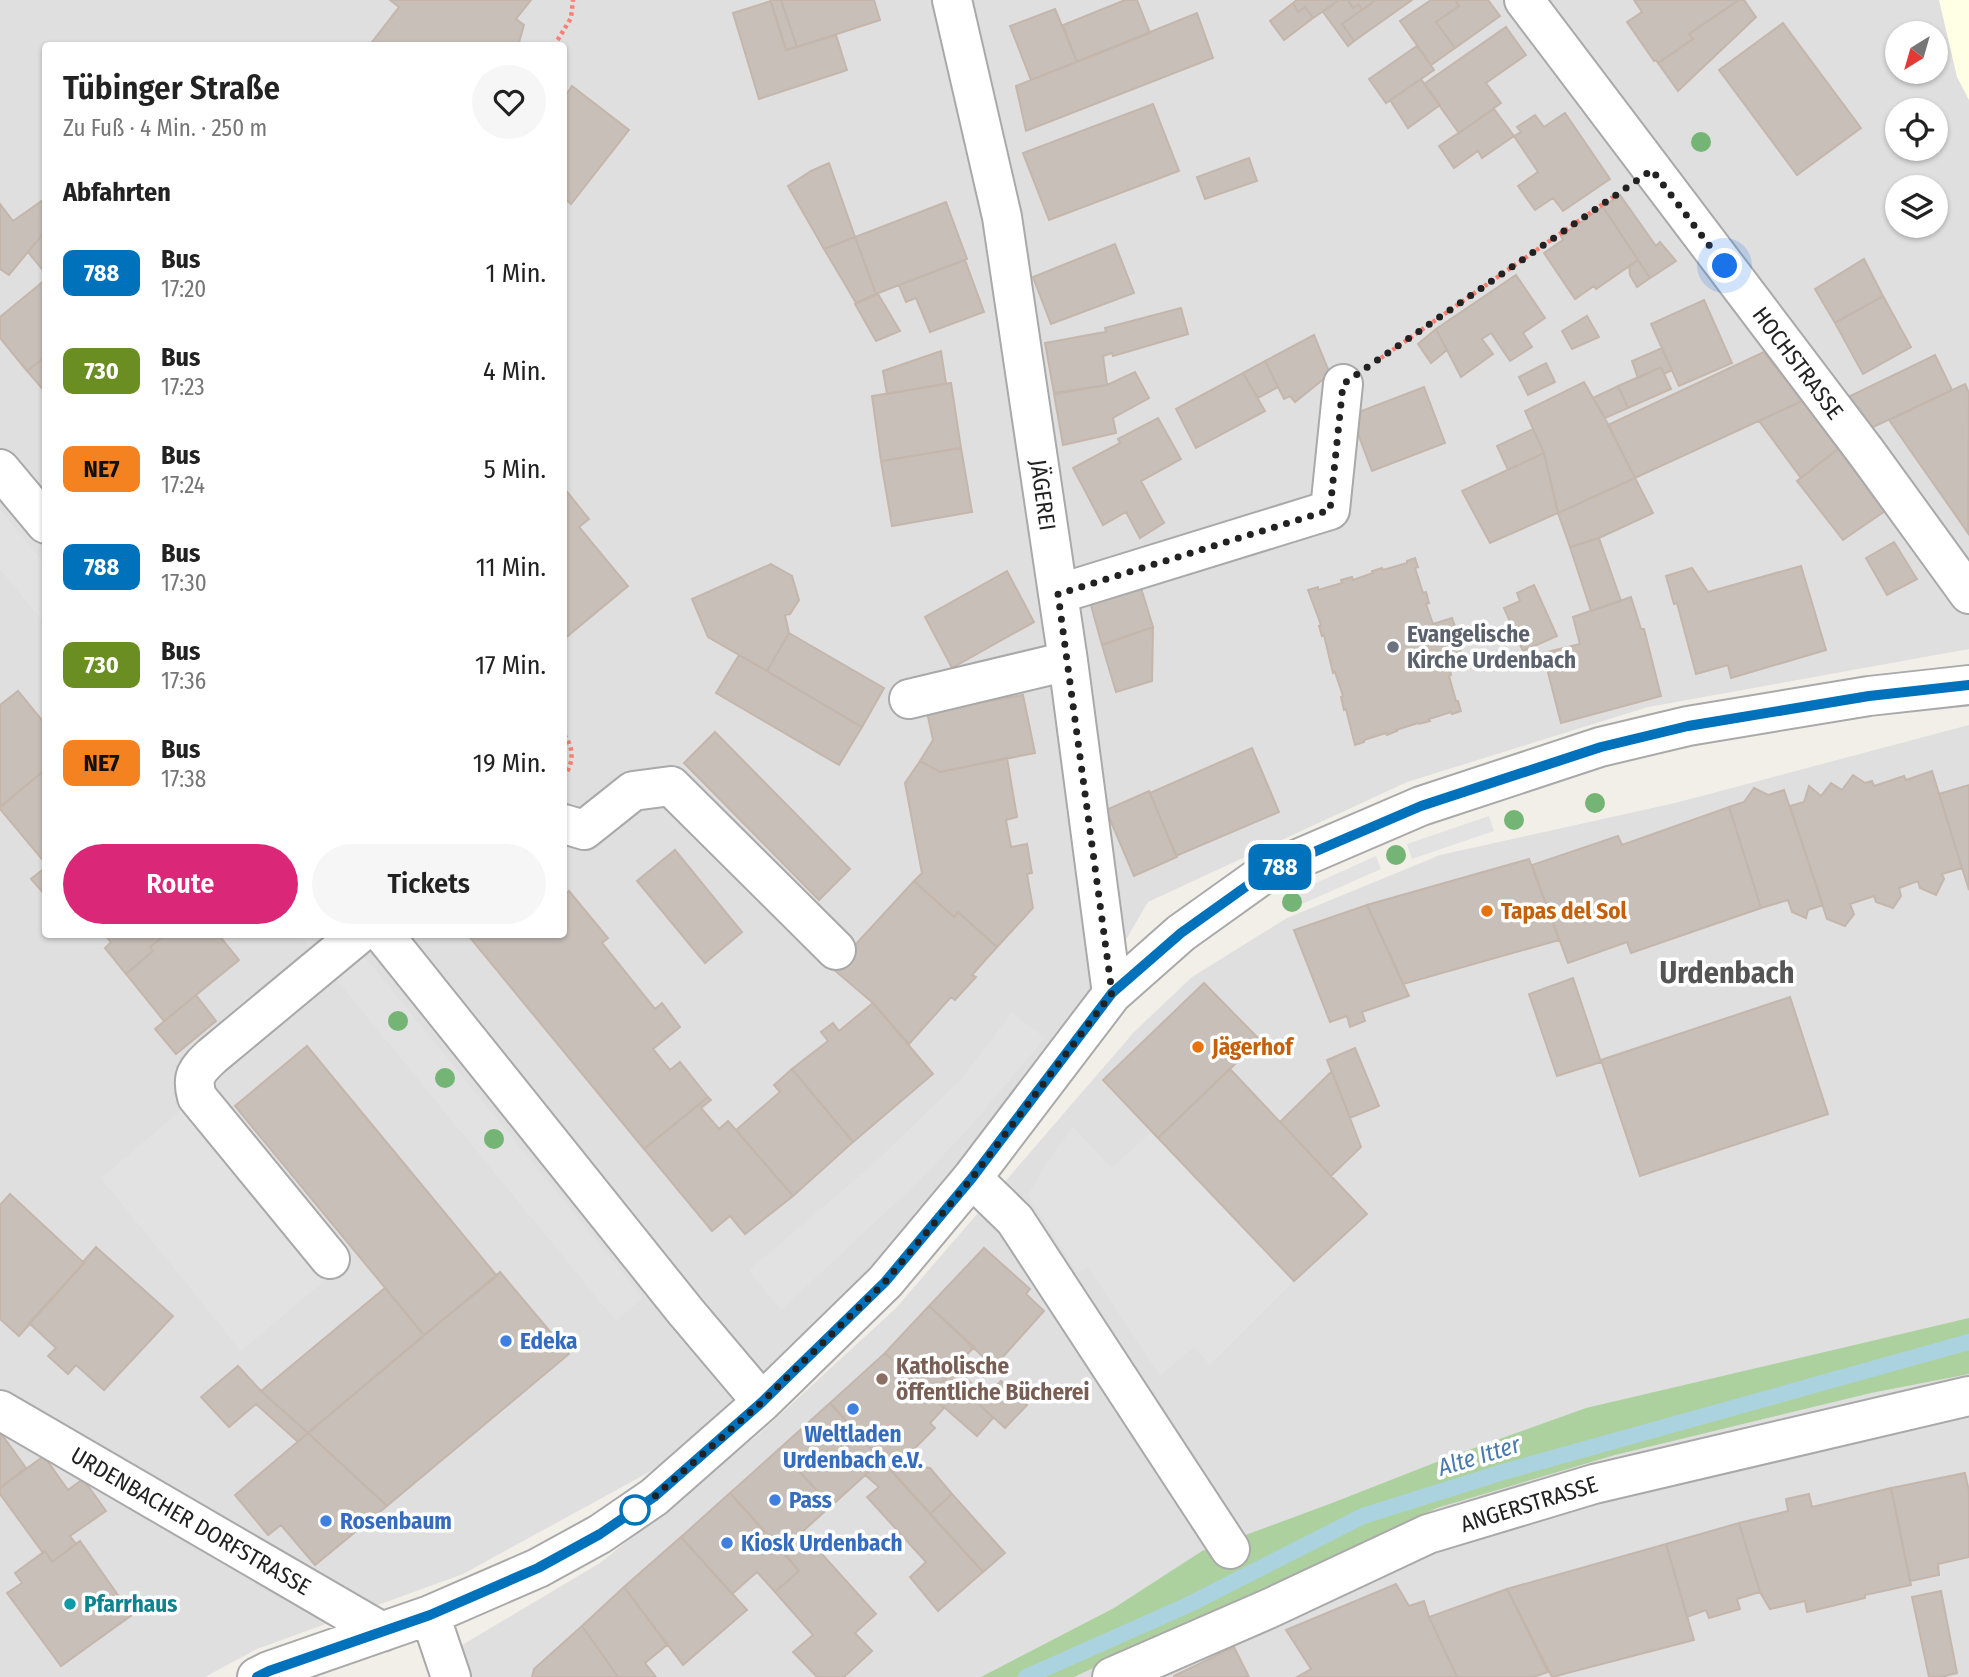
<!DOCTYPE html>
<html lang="de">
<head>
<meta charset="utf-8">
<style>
  body { margin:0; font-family:"Fira Sans Condensed",sans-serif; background:#f6f6f6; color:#222; height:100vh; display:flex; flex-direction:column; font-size:26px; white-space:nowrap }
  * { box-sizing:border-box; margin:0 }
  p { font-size:23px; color:#767676 }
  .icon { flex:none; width:38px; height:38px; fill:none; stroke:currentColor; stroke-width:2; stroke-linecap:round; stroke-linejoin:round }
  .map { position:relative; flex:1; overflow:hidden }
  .panel { position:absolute; left:42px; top:42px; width:525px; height:896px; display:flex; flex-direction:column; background:#fff; border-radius:7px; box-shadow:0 2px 5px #0004 }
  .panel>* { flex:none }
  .badge { padding:0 14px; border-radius:10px; font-size:24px; line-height:46px }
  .needle { width:46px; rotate:217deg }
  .buttons { position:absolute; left:1885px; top:21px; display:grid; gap:14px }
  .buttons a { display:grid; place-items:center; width:63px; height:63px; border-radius:50%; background:#fff; box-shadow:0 2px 5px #0004; font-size:35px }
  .you { position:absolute; width:35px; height:35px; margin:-18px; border:5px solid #fff; border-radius:50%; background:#1a73e8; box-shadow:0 0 0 10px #1a73e833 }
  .map>.badge { position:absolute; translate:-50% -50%; box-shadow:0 0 0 4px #fff }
  h2 { padding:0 21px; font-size:26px; line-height:63px }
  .round { display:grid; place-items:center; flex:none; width:74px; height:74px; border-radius:37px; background:#f6f6f6 }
  .overview { display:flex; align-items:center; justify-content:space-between; height:119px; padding:0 21px }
  h1 { font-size:33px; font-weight:600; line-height:52px }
  .primary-button { display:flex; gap:14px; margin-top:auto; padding:14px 21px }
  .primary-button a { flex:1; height:80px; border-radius:42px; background:#db2777; color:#fff; font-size:28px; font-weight:600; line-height:80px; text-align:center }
  .primary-button a+a { background:#f6f6f6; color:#222 }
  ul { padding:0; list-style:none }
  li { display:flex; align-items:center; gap:21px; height:98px; padding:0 21px }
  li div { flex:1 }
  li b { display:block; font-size:26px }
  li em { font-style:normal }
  li .badge { min-width:77px; font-weight:700; text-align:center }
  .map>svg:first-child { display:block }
  .residential { fill:#e0dfdf; fill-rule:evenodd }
  .education { fill:#ffffe5 }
  .forest { fill:#add19e }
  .parking { fill:#e2e2e2 }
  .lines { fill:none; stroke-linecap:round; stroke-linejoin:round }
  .stream { stroke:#aad3df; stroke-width:16 }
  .building { fill:#c7bfb8; stroke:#c4b6ab; stroke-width:2 }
  .minor-casing { stroke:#a9a9a9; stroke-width:42 }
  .path { stroke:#fa8072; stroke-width:4.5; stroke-dasharray:3.5 3.5; stroke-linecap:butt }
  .minor { stroke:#fff; stroke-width:38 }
  .tree { fill:#74b475 }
  .line-casing { stroke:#fff; stroke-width:16 }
  .line { stroke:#0072bc; stroke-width:10 }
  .walk { stroke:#222; stroke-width:7; stroke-dasharray:0 12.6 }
  .worship-dot { fill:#6b7280; stroke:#fff; stroke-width:2.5 }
  .food-dot { fill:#e8710a; stroke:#fff; stroke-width:2.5 }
  .shop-dot { fill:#3f7fe0; stroke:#fff; stroke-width:2.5 }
  .education-dot { fill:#8d6e63; stroke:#fff; stroke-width:2.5 }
  .stop-dot { fill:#fff; stroke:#0072bc; stroke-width:3.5 }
  .culture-dot { fill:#0f9aa8; stroke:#fff; stroke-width:2.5 }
  .labels { text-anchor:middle; stroke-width:7; stroke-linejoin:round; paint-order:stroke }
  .street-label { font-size:23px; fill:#222; stroke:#fff }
  .worship-label { font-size:23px; font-weight:bold; fill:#5b616d; stroke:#fff; text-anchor:start }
  .food-label { font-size:23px; font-weight:bold; fill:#c56008; stroke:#fff; text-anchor:start }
  .shop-label { font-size:23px; font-weight:bold; fill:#366cbe; stroke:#fff; text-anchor:start }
  .education-label { font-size:23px; font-weight:bold; fill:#785e54; stroke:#fff; text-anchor:start }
  .culture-label { font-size:23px; font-weight:bold; fill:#0d838f; stroke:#fff; text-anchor:start }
  .water-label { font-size:24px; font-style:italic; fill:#4a7aab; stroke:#fff }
  .district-label { font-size:30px; font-weight:bold; fill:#555; stroke:#fff }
</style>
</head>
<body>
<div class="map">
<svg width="1969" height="1677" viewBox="0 0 1969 1677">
  <rect width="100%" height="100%" fill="#f2efe9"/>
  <path class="residential" d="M0 0H1969V649L1648 707 1407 782 1148 902 1087 1006 970 1165 791 1351 653 1470 463 1574 257 1649 205 1677H0ZM1897 33H1936V72H1897ZM46 46H564V934H46ZM1897 110H1936V149H1897ZM1897 187H1936V226H1897Z
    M1969 725V1677H466L457 1648 600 1563 760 1433 896 1308 1134 1032 1192 977 1287 918 1440 855 1675 803Z"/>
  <path class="education" d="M1939 0H1969V100L1957 77Z"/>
  <path class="forest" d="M1969 1318V1374L1871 1393 1615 1455 1437 1508 1074 1677H981L1114 1608 1202 1551 1332 1503 1452 1456 1586 1408Z"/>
  <path class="parking" d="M0 509 45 565V624L0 569Z
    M1489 816 1494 831 1412 859 1407 844Z
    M1376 856 1381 869 1302 904 1296 892Z
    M300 935H347L643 1298 616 1321Z
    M1011 1012 1045 1038 968 1129 919 1181 781 1310 749 1270 869 1168 961 1079 992 1039Z
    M209 1087 348 1261 241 1351 101 1178Z
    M1073 1127 1112 1168 1152 1131 1294 1281 1210 1365 1194 1347 1160 1376 1088 1267 1078 1273 1028 1195 1046 1164Z"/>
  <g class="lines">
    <path class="stream" d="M1026 1677 1188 1605 1363 1516 1503 1472 1969 1342"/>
  </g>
  <path class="building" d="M390 0H531L516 19 524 25 518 46H369L399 7Z
    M770 0H781L797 47 786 50Z
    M781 0H874L880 20 797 47Z
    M1125 0H1137L1150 33 1077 62 1063 25Z
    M1297 0H1339L1313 18 1305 7 1298 12 1293 3Z
    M1339 0H1348L1353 8 1359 4 1362 10 1342 24 1354 41 1348 46 1323 12Z
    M1348 0H1376L1362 10 1359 4 1353 8Z
    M1376 0H1412L1354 41 1342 24Z
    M1431 0H1455L1459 6 1436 22 1455 48 1431 65 1400 21Z
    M1455 0H1488L1500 16 1455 48 1436 22 1459 6Z
    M1634 0H1739L1689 34 1693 39 1658 63 1656 60 1654 61 1627 22 1642 12Z
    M1739 0H1744L1756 17 1678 91 1658 63 1693 39 1689 34Z
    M771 1 786 50 836 35 847 70 759 99 733 13Z
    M1293 3 1298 12 1305 7 1313 18 1284 40 1270 21Z
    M1055 9 1077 62 1031 80 1010 26Z
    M1197 13 1213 58 1026 131 1016 86Z
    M1783 23 1861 128 1797 175 1719 70Z
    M1506 27 1526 55 1486 83 1501 103 1459 133 1424 84Z
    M1417 46 1434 70 1386 103 1369 79Z
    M1421 79 1440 105 1408 128 1390 100Z
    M572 86 629 130 571 204 564 198V98Z
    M1153 104 1179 171 1049 220 1023 153Z
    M1494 109 1514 136 1482 158 1478 151 1454 168 1439 146Z
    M1565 113 1610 179 1563 211 1553 198 1535 210 1518 186 1538 172 1514 136 1521 132 1517 127 1535 115 1544 127Z
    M1249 158 1257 181 1205 199 1197 177Z
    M829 163 855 237 824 249 788 186 811 171Z
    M1620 195 1656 246 1660 242 1676 261 1650 278 1603 207Z
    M46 198V230L9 275 0 269V204L13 221Z
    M946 202 967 259 876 294 855 237Z
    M1603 207 1638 260 1596 289 1594 286 1575 299 1544 253 1563 240 1561 236Z
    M46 230V274L28 252Z
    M855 237 876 294 856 303 824 249Z
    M1115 244 1134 293 1051 324 1033 277Z
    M1864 259 1883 296 1835 323 1815 289Z
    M965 260 984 312 930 332 916 298 906 302 899 285Z
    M1638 260 1650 278 1637 287 1630 275 1629 266Z
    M1516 275 1545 318 1523 333 1532 347 1510 361 1491 333 1482 339 1493 354 1461 377 1436 329Z
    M46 279V356L27 371 0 338V317Z
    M878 294 900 331 876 341 855 304Z
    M1883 296 1911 347 1863 374 1835 323Z
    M1704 300 1732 363 1679 386 1651 324Z
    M1181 308 1188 334 1113 356 1112 353 1103 356 1107 385 1054 393 1045 343 1099 333 1106 332 1105 328Z
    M1587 316 1599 337 1572 349 1562 331Z
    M1436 329 1447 350 1431 363 1418 344Z
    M1314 335 1330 374 1295 402 1290 396 1284 399 1265 361Z
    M1662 348 1672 370 1664 374 1661 367 1638 378 1632 361Z
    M941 351 946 384 887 394 883 371Z
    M1764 352 1802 401 1635 478 1608 425Z
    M1935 355 1952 390 1871 428 1848 397Z
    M46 356V393L27 371Z
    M1265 361 1278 387 1258 398 1243 373Z
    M1546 363 1555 382 1528 395 1519 377Z
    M1661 367 1671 389 1628 408 1618 386Z
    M1135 372 1149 398 1113 418 1116 433 1063 445 1054 394 1107 385Z
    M1243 373 1265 411 1196 448 1176 409Z
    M1584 382 1609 426 1635 478 1558 513 1544 453 1525 411Z
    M951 383 961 448 881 461 872 396Z
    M1965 384 1969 393 1968 533 1889 420Z
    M1618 386 1628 408 1605 418 1593 398Z
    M1424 387 1445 443 1372 471 1351 415Z
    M1802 401 1838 449 1801 478 1759 421Z
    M1158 418 1181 459 1141 481 1164 523 1140 538 1126 512 1103 525 1073 468 1120 443 1118 439Z
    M1533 429 1544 453 1508 470 1497 446Z
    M961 448 972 512 892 526 881 461Z
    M1838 449 1885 511 1843 540 1797 481Z
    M1544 453 1558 513 1490 543 1462 491Z
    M1635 478 1653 513 1599 538 1570 547 1558 513Z
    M564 488 589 519 579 527 628 586 564 639Z
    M1599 538 1621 601 1591 611 1570 547Z
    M1894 542 1917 579 1887 595 1866 558Z
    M1415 558 1418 567 1415 568 1423 593 1426 592 1429 603 1426 604 1433 624 1452 618 1458 635 1456 636 1463 658 1448 661 1451 675 1449 676 1456 701H1458L1461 711 1452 714 1451 712 1429 719 1430 721 1419 724 1418 723 1396 730 1397 731 1387 735 1386 733 1364 740V742L1355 745 1346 709 1344 710 1341 697 1343 696 1335 672 1333 673 1324 635 1322 636 1319 626 1321 625 1308 590 1318 587V590L1342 583 1341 580 1352 577 1353 580 1373 573 1372 571 1382 568 1383 570 1407 563V561Z
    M771 564 792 576 799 600 790 614 785 615 789 633 767 671 708 637 692 599Z
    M1801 566 1826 650 1731 678 1728 665 1696 674 1677 603 1674 604 1666 576 1692 568 1708 592Z
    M1007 571 1034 622 952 668 925 617Z
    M1137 575 1153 627 1102 645 1087 591Z
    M1534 585 1557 636 1523 651 1504 608 1520 601 1517 593Z
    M1631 597 1641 629H1644L1661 696 1561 723 1543 653 1580 644 1573 617Z
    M1153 627 1152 681 1116 692 1102 645Z
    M789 633 884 688 862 727 767 671Z
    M739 655 862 727 839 765 716 693Z
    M18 691 46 725V769L0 807V705Z
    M1023 695 1035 753 940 772 920 761 933 740 927 712Z
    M715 732 850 869 819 900 684 763Z
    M1252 748 1279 812 1176 856 1150 793Z
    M1007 758 1017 817 1006 820 1011 847 1027 844 1032 873 1027 874 1033 908 997 947 958 912 954 917 914 881 922 873 905 783 920 761 940 772Z
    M46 769V864L0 809V807Z
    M1932 771 1962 868 1942 874 1944 879 1936 895 1920 888 1918 881 1899 888 1901 896 1893 908 1876 902 1874 896 1850 904 1854 914 1845 926 1827 919 1790 806 1804 802 1809 786 1821 796 1831 783 1842 790 1853 775 1865 783 1872 781 1874 786 1904 776 1906 780Z
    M1969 785V890L1939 794Z
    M1754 788 1768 795 1784 790 1823 905 1808 910 1806 918 1792 912 1788 900 1761 908 1729 807 1744 802Z
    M1149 791 1177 857 1134 876 1106 810Z
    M1729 807 1761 908 1631 953 1627 942 1568 963 1532 865 1618 836 1622 845Z
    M675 850 742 932 705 963 637 881Z
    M1529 859 1559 940 1403 984 1367 905Z
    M46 867V896L31 879Z
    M914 881 954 917 958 912 997 947 972 975 976 977 955 1000 951 997 909 1044 873 1003 833 969Z
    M569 891 608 938 602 943 655 1009 662 1003 680 1027 653 1049 670 1070 680 1062 708 1097 644 1149 467 934H564V896Z
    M1367 905 1409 996 1362 1012 1365 1021 1350 1027 1347 1016 1330 1022 1294 930Z
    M104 934H166L150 947 153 951 126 974 105 948 111 942Z
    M166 934H218L239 960 164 1021 126 974 153 951 150 947Z
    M1573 978 1601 1062 1557 1076 1529 994Z
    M1204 983 1260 1040 1158 1138 1103 1080Z
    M196 995 216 1021 176 1054 155 1029Z
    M1790 997 1828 1114 1640 1176 1601 1060Z
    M873 1003 933 1074 853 1142 792 1069 828 1041 821 1032 833 1023 839 1031Z
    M307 1046 497 1276 424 1335 235 1106Z
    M1355 1048 1379 1106 1350 1118 1327 1060Z
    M792 1069 853 1142 793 1196 736 1130 780 1092 774 1085Z
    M1230 1069 1367 1214 1294 1281 1158 1138Z
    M1332 1071 1361 1147 1331 1176 1280 1122Z
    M708 1097 711 1100 701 1108 719 1129 728 1121 793 1196 745 1234 730 1216 712 1231 644 1149Z
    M10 1194 84 1263 19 1336 0 1319V1205Z
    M96 1247 173 1316 104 1390 76 1365 68 1374 48 1356 56 1348 29 1323 84 1263 83 1262Z
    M984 1248 1030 1289 1026 1294 1044 1311 994 1367 929 1306Z
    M500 1272 569 1354 387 1506 308 1433Z
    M385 1288 424 1335 308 1433 261 1391Z
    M929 1306 974 1347 930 1395 885 1353Z
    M885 1353 944 1408 930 1423 935 1428 910 1453 907 1465 930 1468 952 1494 930 1514 830 1403Z
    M238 1366 261 1391 308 1433 298 1442 256 1404 229 1427 201 1397Z
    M955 1368 985 1396 979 1404 993 1418 977 1436 930 1395Z
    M1001 1381 1027 1405 1005 1428 979 1404Z
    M830 1403 882 1460 831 1506 779 1449Z
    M0 1432 26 1468 0 1488Z
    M308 1433 387 1506 315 1565 281 1525 268 1535 235 1495Z
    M779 1449 831 1506 782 1550 730 1493Z
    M44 1456 68 1490 83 1479 106 1511 70 1536 76 1544 52 1562 45 1551 43 1553 0 1494V1488Z
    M882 1460 983 1572 938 1611 910 1577 926 1562 867 1497 879 1487 865 1475Z
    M1965 1473 1969 1491V1557L1938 1564 1939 1575 1910 1581 1891 1488Z
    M1891 1488 1911 1585 1865 1595V1598L1807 1612 1805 1601 1770 1609 1760 1592 1739 1523 1788 1511 1786 1499 1809 1494 1812 1507Z
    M730 1493 799 1571 775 1592 757 1572 732 1594 681 1537Z
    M952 1494 1005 1553 983 1572 930 1514Z
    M1739 1523 1760 1592 1737 1599 1740 1609 1709 1618 1706 1610 1687 1617 1666 1544Z
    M802 1532 876 1614 855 1633 872 1651 844 1677H817L793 1652 813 1635 775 1592 799 1571 782 1550Z
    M681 1537 747 1610 683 1665 624 1587Z
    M80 1541 132 1615 61 1666 7 1593 22 1583 15 1573 45 1551 52 1562Z
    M1666 1544 1694 1640 1552 1677 1507 1589Z
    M1396 1584 1409 1606 1424 1601 1429 1617 1457 1677H1297L1311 1669 1286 1630Z
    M624 1587 667 1645 645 1663 656 1677H618L582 1626Z
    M1507 1589 1548 1672 1533 1677H1457L1429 1617Z
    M1941 1591 1957 1673 1941 1677H1929L1912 1597Z
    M582 1626 618 1677H532L534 1669Z
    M1234 1647 1249 1677H1174V1676Z"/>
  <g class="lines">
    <defs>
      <path id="minor" d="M952 0 1002 217 1068 661 1112 994
        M1524 0 1866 452 1969 594
        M0 469 46 524
        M1058 594 1330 510 1343 384
        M909 699 1068 661
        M564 824 584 830 633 791 671 786 836 950
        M383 934 686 1312 762 1402
        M972 1178 1015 1220 1230 1549
        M330 1259 197 1097C191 1076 197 1070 212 1056L359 934
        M0 1410 382 1632
        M430 1615 451 1677
        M257 1677 269 1671 430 1615 538 1568 600 1534 654 1497 762 1402 885 1282 972 1178 1112 994 1181 933 1265 873 1421 806 1600 747 1688 726 1869 696 1969 685
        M1112 1677 1268 1609 1428 1534 1594 1484 1969 1396"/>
    </defs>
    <use href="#minor" class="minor-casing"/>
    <path class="path" d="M554 46 571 18 573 0
      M1381 358 1613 197
      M564 735C574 747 574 764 564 776"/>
    <use href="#minor" class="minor"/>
  </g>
  <g class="tree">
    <circle cx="1701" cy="142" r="10"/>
    <circle cx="1595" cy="803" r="10"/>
    <circle cx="1514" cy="820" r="10"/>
    <circle cx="1396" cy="855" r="10"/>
    <circle cx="1292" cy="902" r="10"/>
    <circle cx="398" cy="1021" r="10"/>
    <circle cx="445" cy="1078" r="10"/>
    <circle cx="494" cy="1139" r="10"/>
  </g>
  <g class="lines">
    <defs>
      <path id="line" d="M257 1677 269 1671 430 1615 538 1568 600 1534 654 1497 762 1402 885 1282 972 1178 1112 993 1181 933 1265 873 1421 806 1601 747 1688 726 1869 696 1969 685"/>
    </defs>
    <use href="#line" class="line-casing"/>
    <use href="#line" class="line"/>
    <path class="walk" d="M635 1510 630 1514 654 1497 762 1402 885 1282 972 1178 1112 993 1058 594 1330 510 1343 384 1652 170 1725 266"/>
  </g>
  <circle class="worship-dot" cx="1393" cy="647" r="7"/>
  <g class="food-dot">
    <circle cx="1487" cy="911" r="7"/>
    <circle cx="1198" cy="1047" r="7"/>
  </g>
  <g class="shop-dot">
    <circle cx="506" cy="1341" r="7"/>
    <circle cx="853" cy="1409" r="7"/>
    <circle cx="775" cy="1500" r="7"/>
    <circle cx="326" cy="1521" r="7"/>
    <circle cx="727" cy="1543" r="7"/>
  </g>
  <circle class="education-dot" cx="882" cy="1379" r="7"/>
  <circle class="stop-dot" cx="635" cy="1510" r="14"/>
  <circle class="culture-dot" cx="70" cy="1604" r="7"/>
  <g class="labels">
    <g class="street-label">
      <text transform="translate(1798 363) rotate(53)" y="8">HOCHSTRASSE</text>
      <text transform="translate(1043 495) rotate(82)" y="8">JÄGEREI</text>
      <text transform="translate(1529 1504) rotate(-17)" y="8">ANGERSTRASSE</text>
      <text transform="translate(191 1521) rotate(30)" y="8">URDENBACHER DORFSTRASSE</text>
    </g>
    <g class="worship-label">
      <text x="1407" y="642">Evangelische<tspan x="1407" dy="26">Kirche Urdenbach</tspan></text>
    </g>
    <g class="food-label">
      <text x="1501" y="919">Tapas del Sol</text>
      <text x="1212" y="1055">Jägerhof</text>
    </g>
    <g class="shop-label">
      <text x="520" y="1349">Edeka</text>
      <text x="853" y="1442" text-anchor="middle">Weltladen<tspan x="853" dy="26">Urdenbach e.V.</tspan></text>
      <text x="789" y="1508">Pass</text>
      <text x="340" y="1529">Rosenbaum</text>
      <text x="741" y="1551">Kiosk Urdenbach</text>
    </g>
    <g class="education-label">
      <text x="896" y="1374">Katholische<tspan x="896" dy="26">öffentliche Bücherei</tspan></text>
    </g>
    <g class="culture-label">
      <text x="84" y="1612">Pfarrhaus</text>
    </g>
    <g class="water-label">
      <text transform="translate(1479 1456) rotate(-17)" y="8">Alte Itter</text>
    </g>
    <g class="district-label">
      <text x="1727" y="983">Urdenbach</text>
    </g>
  </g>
</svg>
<div class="buttons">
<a><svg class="needle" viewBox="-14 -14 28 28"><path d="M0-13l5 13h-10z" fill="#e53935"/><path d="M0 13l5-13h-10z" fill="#767676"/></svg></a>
<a><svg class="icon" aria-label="locate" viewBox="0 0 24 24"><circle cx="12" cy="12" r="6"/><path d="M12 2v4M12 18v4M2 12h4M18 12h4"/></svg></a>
<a><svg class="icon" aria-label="layers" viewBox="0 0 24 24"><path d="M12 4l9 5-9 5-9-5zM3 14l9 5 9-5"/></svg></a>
</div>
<div class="you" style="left:1725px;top:266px"></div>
<b class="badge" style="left:1280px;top:867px;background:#0072bc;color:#fff">788</b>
<section class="panel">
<div class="overview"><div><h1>Tübinger Straße</h1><p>Zu Fuß · 4 Min. · 250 m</p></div><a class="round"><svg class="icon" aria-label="heart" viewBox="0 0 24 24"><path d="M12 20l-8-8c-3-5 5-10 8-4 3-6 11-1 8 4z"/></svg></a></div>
<h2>Abfahrten</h2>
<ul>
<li><span class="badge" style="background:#0072bc;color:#fff">788</span><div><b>Bus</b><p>17:20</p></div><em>1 Min.</em></li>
<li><span class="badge" style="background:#6b8e23;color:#fff">730</span><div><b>Bus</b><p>17:23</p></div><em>4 Min.</em></li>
<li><span class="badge" style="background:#f58220;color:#111">NE7</span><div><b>Bus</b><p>17:24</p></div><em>5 Min.</em></li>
<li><span class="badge" style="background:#0072bc;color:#fff">788</span><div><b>Bus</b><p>17:30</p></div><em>11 Min.</em></li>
<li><span class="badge" style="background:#6b8e23;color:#fff">730</span><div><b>Bus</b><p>17:36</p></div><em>17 Min.</em></li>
<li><span class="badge" style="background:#f58220;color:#111">NE7</span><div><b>Bus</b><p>17:38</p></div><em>19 Min.</em></li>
</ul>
<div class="primary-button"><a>Route</a><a>Tickets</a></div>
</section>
</div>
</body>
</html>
